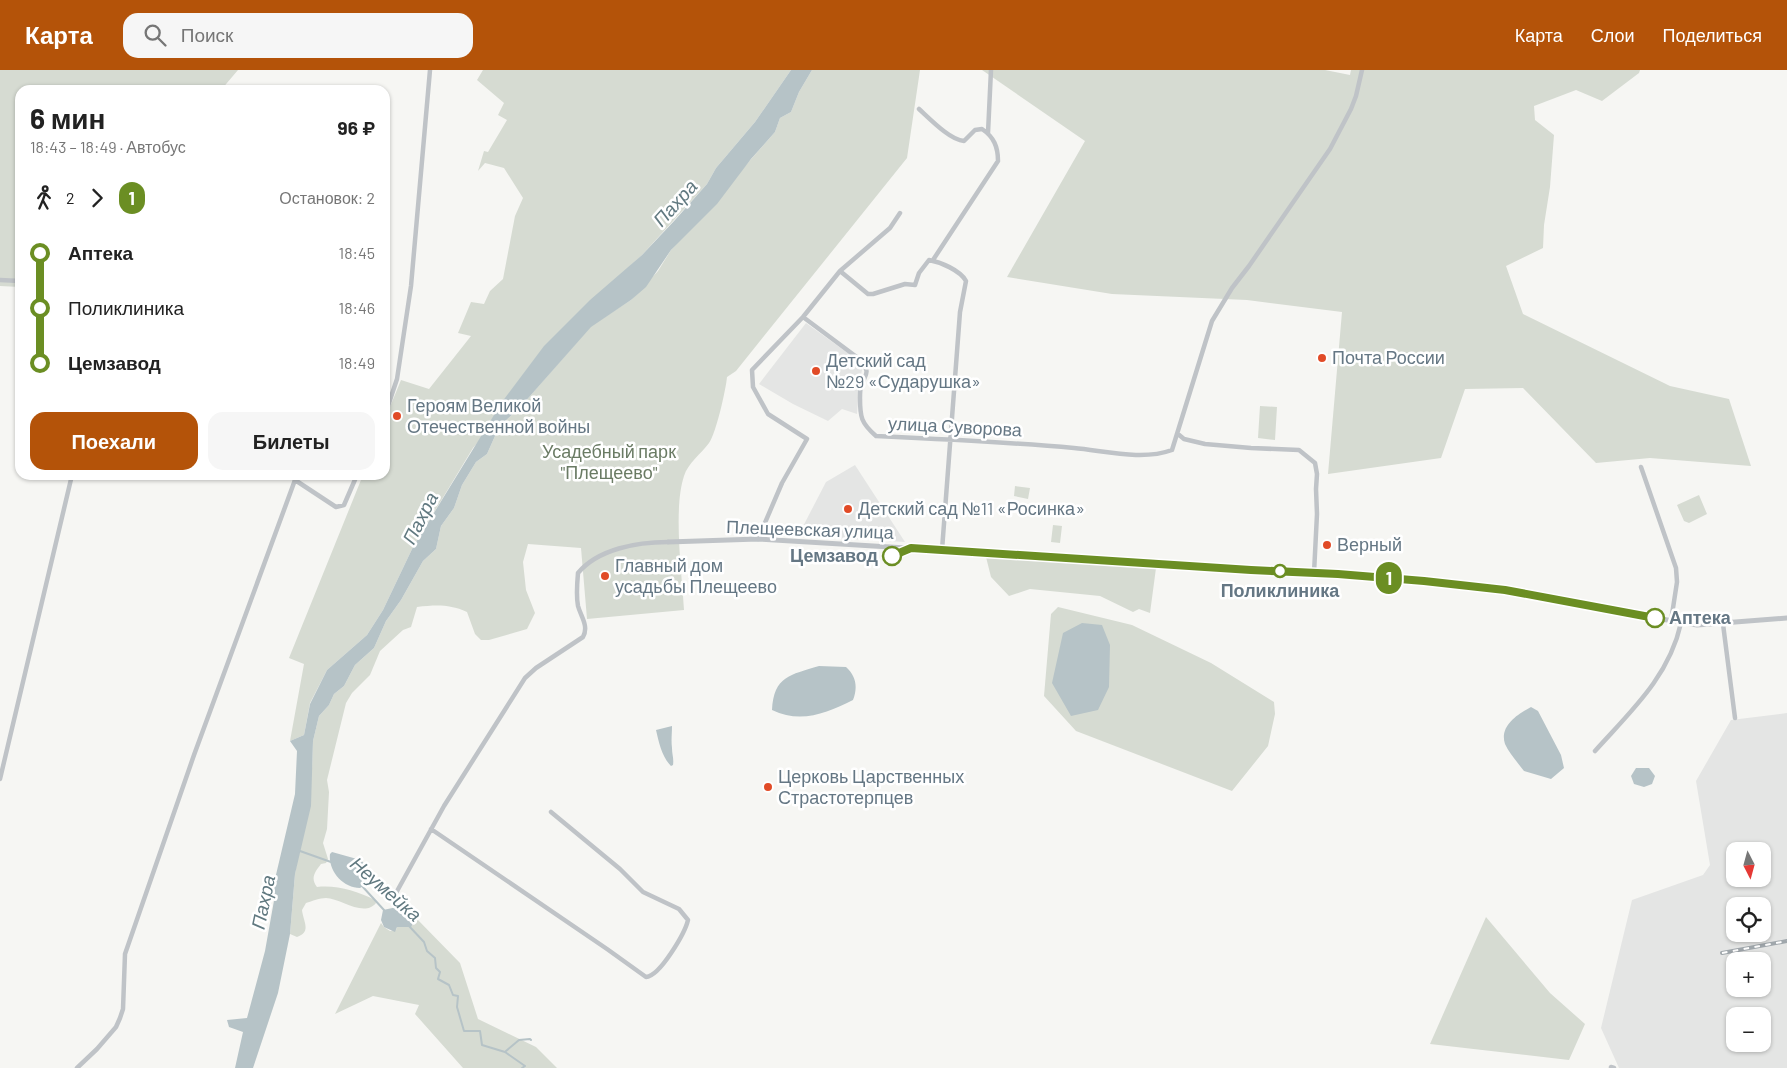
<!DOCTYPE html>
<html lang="ru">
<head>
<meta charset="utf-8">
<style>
  body { margin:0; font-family:Barlow,sans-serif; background:#f6f6f6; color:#222; height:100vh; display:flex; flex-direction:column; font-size:19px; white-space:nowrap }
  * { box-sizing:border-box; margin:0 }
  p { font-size:16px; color:#767676 }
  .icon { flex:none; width:28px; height:28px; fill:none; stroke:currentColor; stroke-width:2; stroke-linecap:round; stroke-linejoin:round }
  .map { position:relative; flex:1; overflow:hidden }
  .side { position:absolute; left:15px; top:15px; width:375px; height:395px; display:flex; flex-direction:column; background:#fff; border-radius:15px; box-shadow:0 1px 4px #0004 }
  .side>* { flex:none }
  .badge { padding:0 10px; border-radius:16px; font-size:18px; line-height:32px }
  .needle { width:32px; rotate:174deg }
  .buttons { position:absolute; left:1726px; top:772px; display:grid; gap:10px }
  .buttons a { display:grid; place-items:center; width:45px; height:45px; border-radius:10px; background:#fff; box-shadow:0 1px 4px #0004; font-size:25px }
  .map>.badge { position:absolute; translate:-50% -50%; box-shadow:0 0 0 2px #fff }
  .legs { display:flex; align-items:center; gap:8px; height:55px; padding:0 15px; font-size:16px }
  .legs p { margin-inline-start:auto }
  .headline { display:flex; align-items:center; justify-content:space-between; height:85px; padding:0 15px }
  h1 { font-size:28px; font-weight:700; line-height:38px }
  .action { display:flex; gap:10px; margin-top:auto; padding:10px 15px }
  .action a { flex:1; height:58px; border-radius:15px; background:#b45309; color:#fff; font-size:20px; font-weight:700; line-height:58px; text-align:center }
  .action a+a { background:#f6f6f6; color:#222 }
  ul { padding:0 15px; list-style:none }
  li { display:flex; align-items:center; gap:18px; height:55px; font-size:19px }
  li i { display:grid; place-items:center; width:8px; height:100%; margin:0 6px; background:currentColor }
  li i::after { content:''; width:12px; height:12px; margin:-6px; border:4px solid; border-radius:50%; background:#fff }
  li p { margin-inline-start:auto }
  li:first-child i { background:linear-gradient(#0000 50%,currentColor 0) }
  li:last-child i { background:linear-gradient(currentColor 50%,#0000 0) }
  header { display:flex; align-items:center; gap:30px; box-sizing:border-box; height:70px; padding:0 25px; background:#b45309; color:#fff }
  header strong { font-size:24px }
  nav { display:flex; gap:28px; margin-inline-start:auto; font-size:18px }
  .search { width:350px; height:45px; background:#f6f6f6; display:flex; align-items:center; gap:12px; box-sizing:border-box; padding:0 18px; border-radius:15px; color:#767676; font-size:19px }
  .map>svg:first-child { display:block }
  .built { fill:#e4e5e4; fill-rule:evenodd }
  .green { fill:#d6dbd2 }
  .water { fill:#b6c3c7 }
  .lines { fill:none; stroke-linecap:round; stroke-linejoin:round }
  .stream { stroke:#b6c3c7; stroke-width:2 }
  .minor { stroke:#bfc3c7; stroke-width:4.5 }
  .tertiary { stroke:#bfc3c7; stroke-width:5 }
  .rail-casing { stroke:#a0a7ac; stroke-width:4 }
  .rail { stroke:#fff; stroke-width:2; stroke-dasharray:5.5; stroke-linecap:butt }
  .line-1-casing { stroke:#fff; stroke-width:11 }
  .line-1 { stroke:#6b8e23; stroke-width:8 }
  .poi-dot { fill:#e14b27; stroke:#fff; stroke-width:2 }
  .stop-1-dot { fill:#fff; stroke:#6b8e23; stroke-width:2.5 }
  .labels { text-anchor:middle; stroke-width:5; stroke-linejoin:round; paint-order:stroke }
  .poi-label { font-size:18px; fill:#657784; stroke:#fff; text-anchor:start }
  .street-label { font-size:18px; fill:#657784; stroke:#fff }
  .park-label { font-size:18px; fill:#6a7b64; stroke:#fff }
  .stop-label { font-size:18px; font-weight:bold; fill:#657784; stroke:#fff; text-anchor:end }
  .water-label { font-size:19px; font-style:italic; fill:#617980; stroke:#fff }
</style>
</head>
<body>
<header>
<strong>Карта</strong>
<div class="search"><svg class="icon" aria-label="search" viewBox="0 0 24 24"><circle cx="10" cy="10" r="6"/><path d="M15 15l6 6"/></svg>Поиск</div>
<nav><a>Карта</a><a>Слои</a><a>Поделиться</a></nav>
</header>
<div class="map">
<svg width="1787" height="998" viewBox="0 0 1787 998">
  <rect width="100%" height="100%" fill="#f6f6f3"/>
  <path class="built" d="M806 253 863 294 859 317 857 344 842 339 828 351 793 334 759 314Z
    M855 395 905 472 798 466 826 412Z
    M1787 643V998H1619L1601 958 1632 830 1703 805 1710 795 1696 711 1731 650ZM1735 781H1762V809H1735ZM1735 836H1762V864H1735ZM1735 891H1762V919H1735ZM1735 946H1762V974H1735Z"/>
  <path class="green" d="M0 0H238L221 20H20V217L0 216Z
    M483 0H791L755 52 716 98 707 114 642 185 618 207 473 378 413 477 383 540 367 565 327 600 310 633 304 665 290 671 304 594 289 588 363 405H385V349L401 310 429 319 471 266 458 263 471 232 484 234 490 221 503 209 515 146 523 128 504 98 485 93 478 101 484 81 488 82 507 50 498 45 504 33 477 10Z
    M812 0H920L907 88 736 301 727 307C726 319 716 364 709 373 701 384 688 393 684 406 673 440 682 503 684 540L587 549 581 478 528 474 523 492 526 520 535 543 527 559 489 570H481L475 564 467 542C449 534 436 535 417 537L411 557 403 560 380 581 370 605 352 623 346 633 327 710 329 722 327 759 323 773 328 789 326 793 321 794C315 802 310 808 317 817 338 815 356 821 375 830L376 833C364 848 340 828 326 828 320 828 312 831 306 833L302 840C303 851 312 862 297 867L290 864 295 804 312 699 313 671 319 646 329 635 334 624 344 616 355 595 374 578 386 551 401 530 423 491 436 479 441 456 454 438 462 415 476 392 487 384 499 357 523 334 591 256 631 230 658 201 671 180 775 62 780 48 791 42 799 22Z
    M982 0H1325L1350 5 1351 0H1640L1639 3 1602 31 1576 20 1534 36 1535 50 1554 65 1550 117 1544 155 1543 178 1506 196 1523 244 1670 316 1729 329 1751 396 1650 388 1596 393 1523 318 1465 319 1441 388 1328 404 1342 242 1247 230 1112 224 1007 207 1085 71Z
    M1260 336 1277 337 1275 370 1258 368Z
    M1015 416 1030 418 1028 429 1014 426Z
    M1699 425 1707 444 1689 453 1684 451 1677 435Z
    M1053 455 1062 456 1060 473 1051 472Z
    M986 487 1156 498 1150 543 1139 539 1133 542 1100 526 1030 519 1009 526 991 507Z
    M1058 537 1132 555 1211 593 1274 632 1275 644 1268 676 1232 721 1076 661 1044 626 1051 544Z
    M1486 847 1550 923 1585 954 1569 990 1430 974Z
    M416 848 460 893 478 949 536 977 557 998H463L415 944 419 935 373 926 335 944 381 853 384 857 390 861 396 860 397 857 413 855Z"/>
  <path class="water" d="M791 0H812L799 22 791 42 780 48 775 62 751 89 717 134 671 180 646 217 631 230 591 257 523 334 499 357 487 384 476 392 462 415 454 438 441 456 436 479 423 491 401 530 386 551 374 578 355 595 344 616 334 624 329 635 319 646 313 671 311 736 295 804 290 864 278 923 253 998H235L243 962 229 957 227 950 247 948 265 881 275 825 264 811 275 809 295 724 297 681 290 671 304 665 310 634 327 600 367 565 383 540 413 477 502 332 544 276 590 230 642 185 675 150 707 114 716 98 755 52Z
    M1082 553 1102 555 1110 575 1109 617 1098 640 1071 646 1052 613 1063 563Z
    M819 596 846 597C856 606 858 617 853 630 827 643 801 654 772 640 774 606 790 605 819 596Z
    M1531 637 1538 641 1561 685 1564 698 1551 709 1524 701C1518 693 1509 683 1505 674 1499 656 1518 644 1531 637Z
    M672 656C672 664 671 670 672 678 672 685 674 688 673 695L671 696C662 687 659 673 656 660Z
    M1636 698H1649L1655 706 1652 714 1644 717 1634 714 1631 706Z
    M332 782 357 789 363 792 366 801 363 816 360 818C343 818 328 801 330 784Z
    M402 836 407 839 405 846 408 851 416 848 411 857H397L395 862 384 857 381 850 383 840Z"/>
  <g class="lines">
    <path class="stream" d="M300 781 331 792
      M362 816 384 840
      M409 856 424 872 427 881 435 888 436 898 440 902 438 909 449 915 453 925 458 926 457 937 464 961H480L482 975 505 982 525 996 522 998
      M506 981 519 970 530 969 531 970"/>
    <path class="minor" d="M919 39C930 49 950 70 964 71L975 60 982 59C994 67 998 77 998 91L933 190
      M988 63 991 0
      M840 201 868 224H873L905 214 915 215 919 203 929 190C940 192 960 200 966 211L960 242 942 480
      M0 210 20 211
      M803 247 862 291C870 304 866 303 861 316 860 320 860 324 860 328 860 347 861 353 876 366 942 369 1008 372 1074 378 1106 381 1142 391 1172 380L1212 251 1232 218 1249 196 1330 79 1351 39 1356 26 1362 0
      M385 345 397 309 411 216 430 0
      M1178 364 1184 369 1205 374 1251 378 1299 380 1315 393 1317 404 1316 419 1317 444 1314 503
      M1641 397 1676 498 1677 512 1671 551
      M291 405 295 410 336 437 344 435 357 405
      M758 469 782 413 807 369 768 344 753 317 752 300 803 247 840 201 890 158 900 143
      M1723 554 1735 648
      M1595 681C1631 641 1669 607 1681 553
      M0 709 72 405
      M431 759 607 879 646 907C660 906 685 863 688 850L679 839 643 822 620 799 551 742
      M396 823 444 736 525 608 536 598 583 567C589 556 581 547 578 536 576 526 577 514 578 503 598 479 637 472 668 472
      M1611 997 1614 998
      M77 998 97 979 116 957 120 948 123 939 125 884 194 685 295 410"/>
    <path class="tertiary" d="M668 472 758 469 1338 504 1423 511 1505 520 1614 541 1697 555 1787 548"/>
    <defs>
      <path id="rail" d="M1722 883 1787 871"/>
    </defs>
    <use href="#rail" class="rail-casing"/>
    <use href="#rail" class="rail"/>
  </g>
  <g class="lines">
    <defs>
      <path id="line-1" d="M892 486 911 478 1251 500 1338 504 1424 511 1505 520 1655 548"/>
    </defs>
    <use href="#line-1" class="line-1-casing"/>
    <use href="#line-1" class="line-1"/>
  </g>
  <g class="poi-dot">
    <circle cx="1322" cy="288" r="5"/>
    <circle cx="816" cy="301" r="5"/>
    <circle cx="397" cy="346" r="5"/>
    <circle cx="848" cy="439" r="5"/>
    <circle cx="1327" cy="475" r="5"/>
    <circle cx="605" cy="506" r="5"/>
    <circle cx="768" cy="717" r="5"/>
  </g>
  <g class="stop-1-dot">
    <circle cx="892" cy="486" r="9"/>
    <circle cx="1280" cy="501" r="6"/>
    <circle cx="1655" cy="548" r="9"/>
  </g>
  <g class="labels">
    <g class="poi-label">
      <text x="1332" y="294">Почта России</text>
      <text x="826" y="297">Детский сад<tspan x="826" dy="21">№29 «Сударушка»</tspan></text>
      <text x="407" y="342">Героям Великой<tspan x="407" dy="21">Отечественной войны</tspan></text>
      <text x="858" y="445">Детский сад №11 «Росинка»</text>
      <text x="1337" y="481">Верный</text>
      <text x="615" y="502">Главный дом<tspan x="615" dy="21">усадьбы Плещеево</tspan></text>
      <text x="778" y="713">Церковь Царственных<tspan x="778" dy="21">Страстотерпцев</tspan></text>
    </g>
    <g class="street-label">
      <text transform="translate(955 357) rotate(3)" y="6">улица Суворова</text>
      <text transform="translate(810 460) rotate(2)" y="6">Плещеевская улица</text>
    </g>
    <g class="park-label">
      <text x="609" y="388">Усадебный парк<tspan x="609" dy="21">"Плещеево"</tspan></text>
    </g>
    <g class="stop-label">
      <text x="878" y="492">Цемзавод</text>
      <text x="1280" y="527" text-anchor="middle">Поликлиника</text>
      <text x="1669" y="554" text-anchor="start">Аптека</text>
    </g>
    <g class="water-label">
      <text transform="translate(675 133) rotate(-48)" y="7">Пахра</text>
      <text transform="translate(420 448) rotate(-63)" y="7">Пахра</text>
      <text transform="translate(386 819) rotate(41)" y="7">Неумейка</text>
      <text transform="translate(263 832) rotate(-78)" y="7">Пахра</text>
    </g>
  </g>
</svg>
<div class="buttons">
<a><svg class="needle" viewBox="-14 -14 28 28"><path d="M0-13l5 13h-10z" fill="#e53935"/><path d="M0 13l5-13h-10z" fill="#767676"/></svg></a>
<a><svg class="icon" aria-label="locate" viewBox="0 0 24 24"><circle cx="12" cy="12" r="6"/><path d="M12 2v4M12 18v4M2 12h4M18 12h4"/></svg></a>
<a>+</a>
<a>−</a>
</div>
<b class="badge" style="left:1389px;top:508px;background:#6b8e23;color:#fff">1</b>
<section class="side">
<div class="headline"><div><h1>6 мин</h1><p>18:43 – 18:49 · Автобус</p></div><b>96 ₽</b></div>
<div class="legs"><svg class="icon" aria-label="walk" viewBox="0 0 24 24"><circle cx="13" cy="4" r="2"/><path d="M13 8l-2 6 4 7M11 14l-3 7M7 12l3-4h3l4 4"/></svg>2<svg class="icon" aria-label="forward" viewBox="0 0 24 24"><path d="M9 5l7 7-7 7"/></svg><b class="badge" style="background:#6b8e23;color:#fff">1</b><p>Остановок: 2</p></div>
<ul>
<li><i style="color:#6b8e23"></i><b>Аптека</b><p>18:45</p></li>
<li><i style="color:#6b8e23"></i><span>Поликлиника</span><p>18:46</p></li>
<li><i style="color:#6b8e23"></i><b>Цемзавод</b><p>18:49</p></li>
</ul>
<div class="action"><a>Поехали</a><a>Билеты</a></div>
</section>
</div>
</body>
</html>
